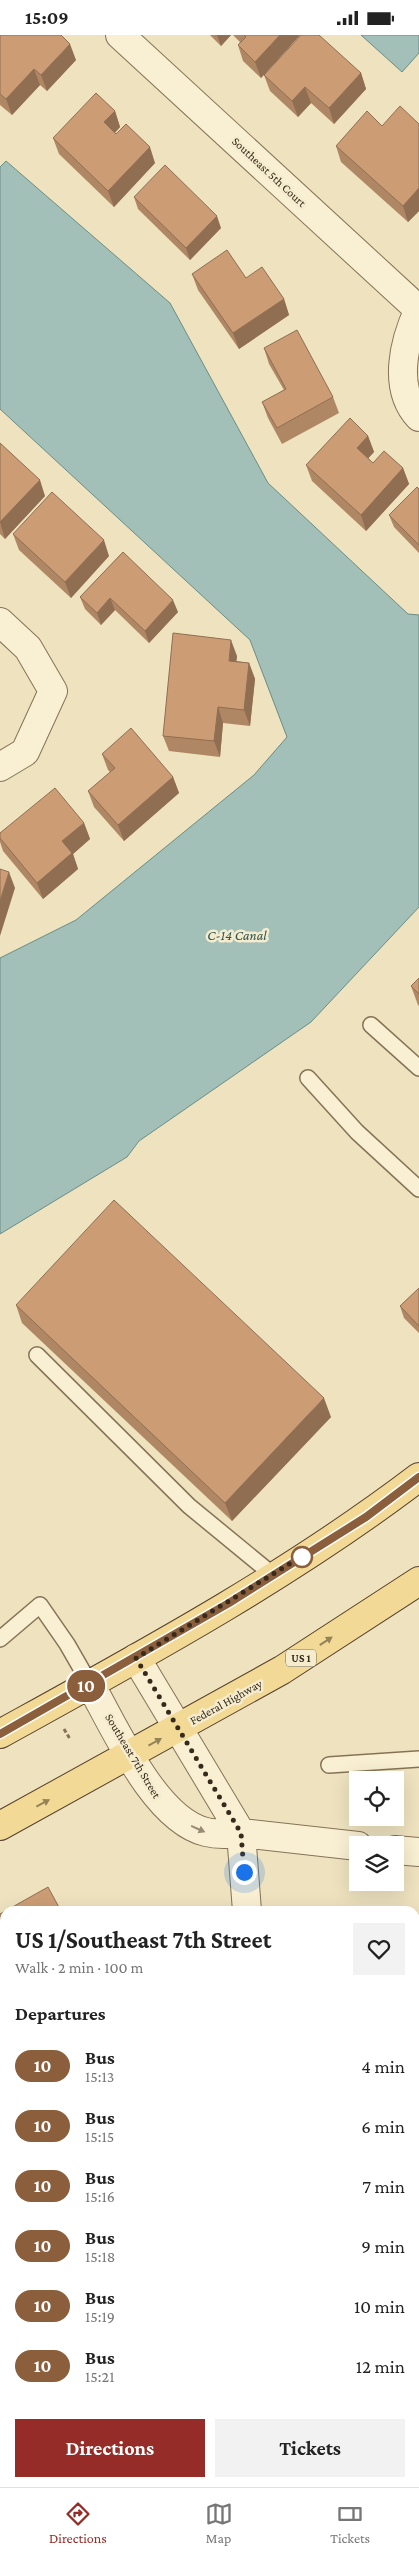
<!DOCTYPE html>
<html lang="en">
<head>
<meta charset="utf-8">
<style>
  body { margin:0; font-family:"Crimson Pro",serif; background:#f2f2f2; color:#222; height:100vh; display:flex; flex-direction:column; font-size:19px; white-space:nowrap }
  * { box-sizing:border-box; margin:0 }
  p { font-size:16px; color:#767676 }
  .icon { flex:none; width:28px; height:28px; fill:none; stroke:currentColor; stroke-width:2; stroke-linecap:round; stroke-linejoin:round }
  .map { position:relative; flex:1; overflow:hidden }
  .panel { position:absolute; left:0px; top:1871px; width:420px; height:581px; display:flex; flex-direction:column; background:#fff; border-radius:15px 15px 0 0; box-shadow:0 5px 20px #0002 }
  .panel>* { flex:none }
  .badge { padding:0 10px; border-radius:16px; font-size:18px; line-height:32px }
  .buttons { position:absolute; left:349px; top:1736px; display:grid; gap:10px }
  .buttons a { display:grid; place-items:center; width:55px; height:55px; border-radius:0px; background:#fff; box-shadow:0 5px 20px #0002; font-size:25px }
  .you { position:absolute; width:25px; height:25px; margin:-12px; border:4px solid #fff; border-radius:50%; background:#1a73e8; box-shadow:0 0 0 8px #1a73e833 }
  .map>.badge { position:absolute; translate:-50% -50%; box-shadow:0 0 0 2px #fff }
  h2 { padding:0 15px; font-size:19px; line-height:45px }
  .round { display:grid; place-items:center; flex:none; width:52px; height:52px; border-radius:0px; background:#f2f2f2 }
  .headline { display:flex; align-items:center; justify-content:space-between; height:85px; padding:0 15px }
  h1 { font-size:24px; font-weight:700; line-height:38px }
  .primary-button { display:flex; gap:10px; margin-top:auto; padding:10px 15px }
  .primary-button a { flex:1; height:58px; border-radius:0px; background:#952c27; color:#fff; font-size:20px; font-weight:700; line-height:58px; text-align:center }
  .primary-button a+a { background:#f2f2f2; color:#222 }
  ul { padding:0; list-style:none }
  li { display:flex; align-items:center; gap:15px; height:60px; padding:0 15px }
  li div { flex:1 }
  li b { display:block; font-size:19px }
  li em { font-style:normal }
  li .badge { min-width:55px; font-weight:700; text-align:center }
  .status { display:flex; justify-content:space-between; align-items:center; height:35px; padding:0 25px; background:#fff; direction:ltr }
  .status svg { height:14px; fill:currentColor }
  .tab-bar { display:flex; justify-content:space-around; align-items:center; height:70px; border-top:1px solid #e0e0e0; background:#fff; font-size:14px; color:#767676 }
  .tab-bar a { display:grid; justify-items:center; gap:2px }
  .tab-bar .selected { color:#952c27 }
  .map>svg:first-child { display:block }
  .water { fill:#a2bfb8; stroke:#6a8d86 }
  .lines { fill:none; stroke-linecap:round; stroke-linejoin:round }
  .service-casing { stroke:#867357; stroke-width:18 }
  .minor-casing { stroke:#867357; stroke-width:30 }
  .primary-casing { stroke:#54402c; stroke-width:30 }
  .path { stroke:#867357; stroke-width:3; stroke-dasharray:4 2.5; stroke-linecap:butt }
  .service { stroke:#f9efd2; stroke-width:15 }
  .minor { stroke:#f9efd2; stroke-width:28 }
  .primary { stroke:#f2da96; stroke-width:28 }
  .wall { fill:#af8765 }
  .shaded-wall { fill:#8f6e52 }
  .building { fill:#cc9d75; stroke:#8f6e52 }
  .oneway { fill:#948259 }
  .oneway2 { fill:#988c77 }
  .line-casing { stroke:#fff; stroke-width:11 }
  .line { stroke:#8b5e3c; stroke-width:8 }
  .walk { stroke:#362a1c; stroke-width:5; stroke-dasharray:0 9 }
  .stop-dot { fill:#fff; stroke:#8b5e3c; stroke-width:2.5 }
  .labels { text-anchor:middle; stroke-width:5; stroke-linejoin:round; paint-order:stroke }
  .shield { fill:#f5ecce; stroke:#6f6451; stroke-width:1 }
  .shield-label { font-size:11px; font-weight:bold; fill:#362a1c }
  .street-label { font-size:12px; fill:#362a1c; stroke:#f5ecce }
  .water-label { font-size:14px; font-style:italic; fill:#2b5555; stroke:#f5ecce }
</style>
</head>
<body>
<div class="status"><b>15:09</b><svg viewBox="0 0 49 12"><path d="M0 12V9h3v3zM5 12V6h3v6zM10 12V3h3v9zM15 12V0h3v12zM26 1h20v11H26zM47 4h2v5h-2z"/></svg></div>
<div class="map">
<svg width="419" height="2452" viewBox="0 0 419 2452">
  <rect width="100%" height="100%" fill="#eee2bf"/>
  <path class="water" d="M361 0H419V18L402 37Z
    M6 126 170 268 268 448 408 579 419 580V872L311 987 139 1106 127 1122 0 1199V923L76 885 254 740 287 702 250 605 0 374V132Z
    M415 2077H419V2221L415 2220Z
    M5 2161V2439L0 2442V2166Z"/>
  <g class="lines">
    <defs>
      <path id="service" d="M371 990 419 1033
        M308 1043 357 1097 419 1154
        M37 1320 189 1471 273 1540
        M0 1604 40 1570 67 1609 90 1649
        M329 1730 419 1724
        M0 2048 5 2045"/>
      <path id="minor" d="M120 0 418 274
        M419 274C404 306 392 353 419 382
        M0 587 28 613 53 656 25 717 0 732
        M136 1623 241 1798 247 1876
        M90 1649C115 1693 155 1785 206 1797 218 1800 229 1799 241 1798L358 1811
        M395 1815 419 1817
        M415 2398H419"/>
      <path id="primary" d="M0 1699C143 1620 289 1541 419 1442
        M0 1791 282 1635 419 1546"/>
    </defs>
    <use href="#service" class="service-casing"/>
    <use href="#minor" class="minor-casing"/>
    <use href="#primary" class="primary-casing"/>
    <path class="path" d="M64 1694 70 1704"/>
    <use href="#service" class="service"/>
    <use href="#minor" class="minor"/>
    <use href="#primary" class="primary"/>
  </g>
  <path class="wall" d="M0 0 76 25 47 56 40 50 12 80 0 70Z
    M210 0H231L221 11Z
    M233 0H300L261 43 243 26 238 10 240 7Z
    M361 38 366 54 334 89 311 68 298 82 270 56 264 40Z
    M115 76 120 92 115 98 155 128 114 172 59 119 53 103Z
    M419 89V176L408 187 341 127 336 111 382 91Z
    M134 162 221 193 190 225 138 174Z
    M192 239 246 243 284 264 289 280 239 314 198 255Z
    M264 313 333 362 339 378 282 409 268 383 262 367 284 355 269 329Z
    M368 401 374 417 368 423 373 428 403 433 409 449 366 496 312 446 306 430Z
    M0 408 45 461 5 504 0 499Z
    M419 454V518L394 492 389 480Z
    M13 499 109 521 71 563 19 515Z
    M123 517 178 577 149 608 115 575 101 590 85 574 80 562Z
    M237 621 236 626 249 628 255 644 250 691 223 688 220 722 169 716 163 701Z
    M102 719 173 742 179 758 124 806 94 772 88 756 110 737 108 735Z
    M84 788 90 804 73 819 78 834 43 864 3 816 0 807V798Z
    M419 943V971L418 970 411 951Z
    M419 1253V1298L404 1283 400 1271Z
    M16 1270 331 1382 232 1486 22 1288Z
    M5 1876V1961L0 1964V1879Z
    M415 2250 419 2251V2329L415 2327Z"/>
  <path class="shaded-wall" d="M217 0H231L221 11Z
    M280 0H300L261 43 255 27Z
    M70 9 76 25 47 56 41 40Z
    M34 34 40 50 12 80 6 64Z
    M361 38 366 54 334 89 329 73Z
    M305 52 311 68 298 82 292 66Z
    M115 76 120 92 110 103 104 87Z
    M150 112 155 128 114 172 108 156Z
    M419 153V176L408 187 403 171Z
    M217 181 221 193 190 225 186 213Z
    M284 264 289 280 239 314 233 298Z
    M368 401 374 417 363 429 357 413Z
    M403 433 409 449 366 496 361 480Z
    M40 445 45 461 5 504 0 487Z
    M104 505 109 521 71 563 65 547Z
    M110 563 115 575 101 590 97 578Z
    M173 565 178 577 149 608 145 596Z
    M231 605 237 621 235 641 229 626Z
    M249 628 255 644 250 691 244 675Z
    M218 672 223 688 220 722 214 706Z
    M173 742 179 758 124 806 118 790Z
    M84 788 90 804 73 819 78 834 43 864 37 848 62 806Z
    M9 837 15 853 0 901V866Z
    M324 1363 331 1382 232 1486 225 1468Z"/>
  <path class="building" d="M0 0H61L70 9 41 40 34 34 6 64 0 59Z
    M244 0H280L255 27 238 10 246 2Z
    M301 0H319L361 38 329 73 305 52 292 66 264 40Z
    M96 58 115 76 104 87 116 99 126 89 150 112 108 156 53 103Z
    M400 71 419 89V153L403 171 336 111 367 76 382 91Z
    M165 130 217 181 186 213 134 162Z
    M227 215 246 243 262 232 284 264 233 298 192 239Z
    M297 295 333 362 277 393 262 367 286 354 264 313Z
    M350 383 368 401 357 413 373 428 384 416 403 433 361 480 306 430Z
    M0 408 40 445 0 487Z
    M417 452 419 454V510L389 480Z
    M52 457 104 505 65 547 13 499Z
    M123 517 173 565 145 596 110 563 97 578 80 562Z
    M173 598 231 605 229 626 249 628 244 675 218 672 214 706 163 701Z
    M131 693 173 742 118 790 88 756 115 733 102 719Z
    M55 753 84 788 62 806 72 818 37 848 0 803V798Z
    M0 834 9 837 0 866Z
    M419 943V959L411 951Z
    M114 1165 324 1363 225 1468 16 1270Z
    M419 1253V1291L400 1271Z
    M48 1852 61 1876H5V1940L0 1942V1879Z
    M415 2250 419 2251V2315L415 2313Z
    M21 2448H105L110 2452H17Z"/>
  <defs><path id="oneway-solid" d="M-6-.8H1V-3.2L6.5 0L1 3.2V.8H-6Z" transform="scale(1.25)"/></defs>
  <g class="oneway">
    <use href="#oneway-solid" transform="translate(326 1606) rotate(-33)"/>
    <use href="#oneway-solid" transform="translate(155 1707) rotate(-29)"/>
    <use href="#oneway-solid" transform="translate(43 1768) rotate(-28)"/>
  </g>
  <use class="oneway2" href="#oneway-solid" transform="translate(198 1794) rotate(24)"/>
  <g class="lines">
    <defs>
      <path id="line" d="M0 1699 229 1568 366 1482 419 1442"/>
    </defs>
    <use href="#line" class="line-casing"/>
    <use href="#line" class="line"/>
    <path class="walk" d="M244 1837 241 1798 136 1623 304 1520 302 1522"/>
  </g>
  <circle class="stop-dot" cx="302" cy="1522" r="10"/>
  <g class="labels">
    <rect class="shield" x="286" y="1614.5" width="30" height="17" rx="4"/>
    <g class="shield-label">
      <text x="301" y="1627">US 1</text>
    </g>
    <g class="street-label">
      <text transform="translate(269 137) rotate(43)" y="4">Southeast 5th Court</text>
      <text transform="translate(226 1667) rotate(-29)" y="4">Federal Highway</text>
      <text transform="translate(133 1721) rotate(59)" y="4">Southeast 7th Street</text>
    </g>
    <g class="water-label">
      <text x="237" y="905">C-14 Canal</text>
    </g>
  </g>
</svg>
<div class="buttons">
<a><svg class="icon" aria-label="locate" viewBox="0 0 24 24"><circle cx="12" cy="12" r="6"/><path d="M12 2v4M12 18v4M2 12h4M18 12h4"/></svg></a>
<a><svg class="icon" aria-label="layers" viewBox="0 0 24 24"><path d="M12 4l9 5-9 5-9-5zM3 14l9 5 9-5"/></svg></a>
</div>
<div class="you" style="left:244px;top:1837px"></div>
<b class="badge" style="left:86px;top:1651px;background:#8b5e3c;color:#fff">10</b>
<section class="panel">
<div class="headline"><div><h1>US 1/Southeast 7th Street</h1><p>Walk · 2 min · 100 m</p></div><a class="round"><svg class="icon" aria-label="heart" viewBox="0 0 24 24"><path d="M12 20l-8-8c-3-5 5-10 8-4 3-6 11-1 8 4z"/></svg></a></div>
<h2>Departures</h2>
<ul>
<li><span class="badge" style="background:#8b5e3c;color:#fff">10</span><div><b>Bus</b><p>15:13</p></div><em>4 min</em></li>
<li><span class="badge" style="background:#8b5e3c;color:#fff">10</span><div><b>Bus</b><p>15:15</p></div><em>6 min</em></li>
<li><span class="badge" style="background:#8b5e3c;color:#fff">10</span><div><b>Bus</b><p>15:16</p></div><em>7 min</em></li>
<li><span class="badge" style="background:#8b5e3c;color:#fff">10</span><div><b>Bus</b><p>15:18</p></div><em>9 min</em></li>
<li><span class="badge" style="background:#8b5e3c;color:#fff">10</span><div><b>Bus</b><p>15:19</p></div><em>10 min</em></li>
<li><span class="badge" style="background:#8b5e3c;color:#fff">10</span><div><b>Bus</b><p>15:21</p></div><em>12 min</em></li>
</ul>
<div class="primary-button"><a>Directions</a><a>Tickets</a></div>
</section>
</div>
<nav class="tab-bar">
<a class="selected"><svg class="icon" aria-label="directions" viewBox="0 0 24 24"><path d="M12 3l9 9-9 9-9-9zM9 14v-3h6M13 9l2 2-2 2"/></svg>Directions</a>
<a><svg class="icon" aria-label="map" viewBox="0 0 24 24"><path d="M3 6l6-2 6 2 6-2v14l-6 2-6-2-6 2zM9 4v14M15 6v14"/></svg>Map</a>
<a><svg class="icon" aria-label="tickets" viewBox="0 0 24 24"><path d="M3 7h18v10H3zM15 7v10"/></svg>Tickets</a>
</nav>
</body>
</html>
